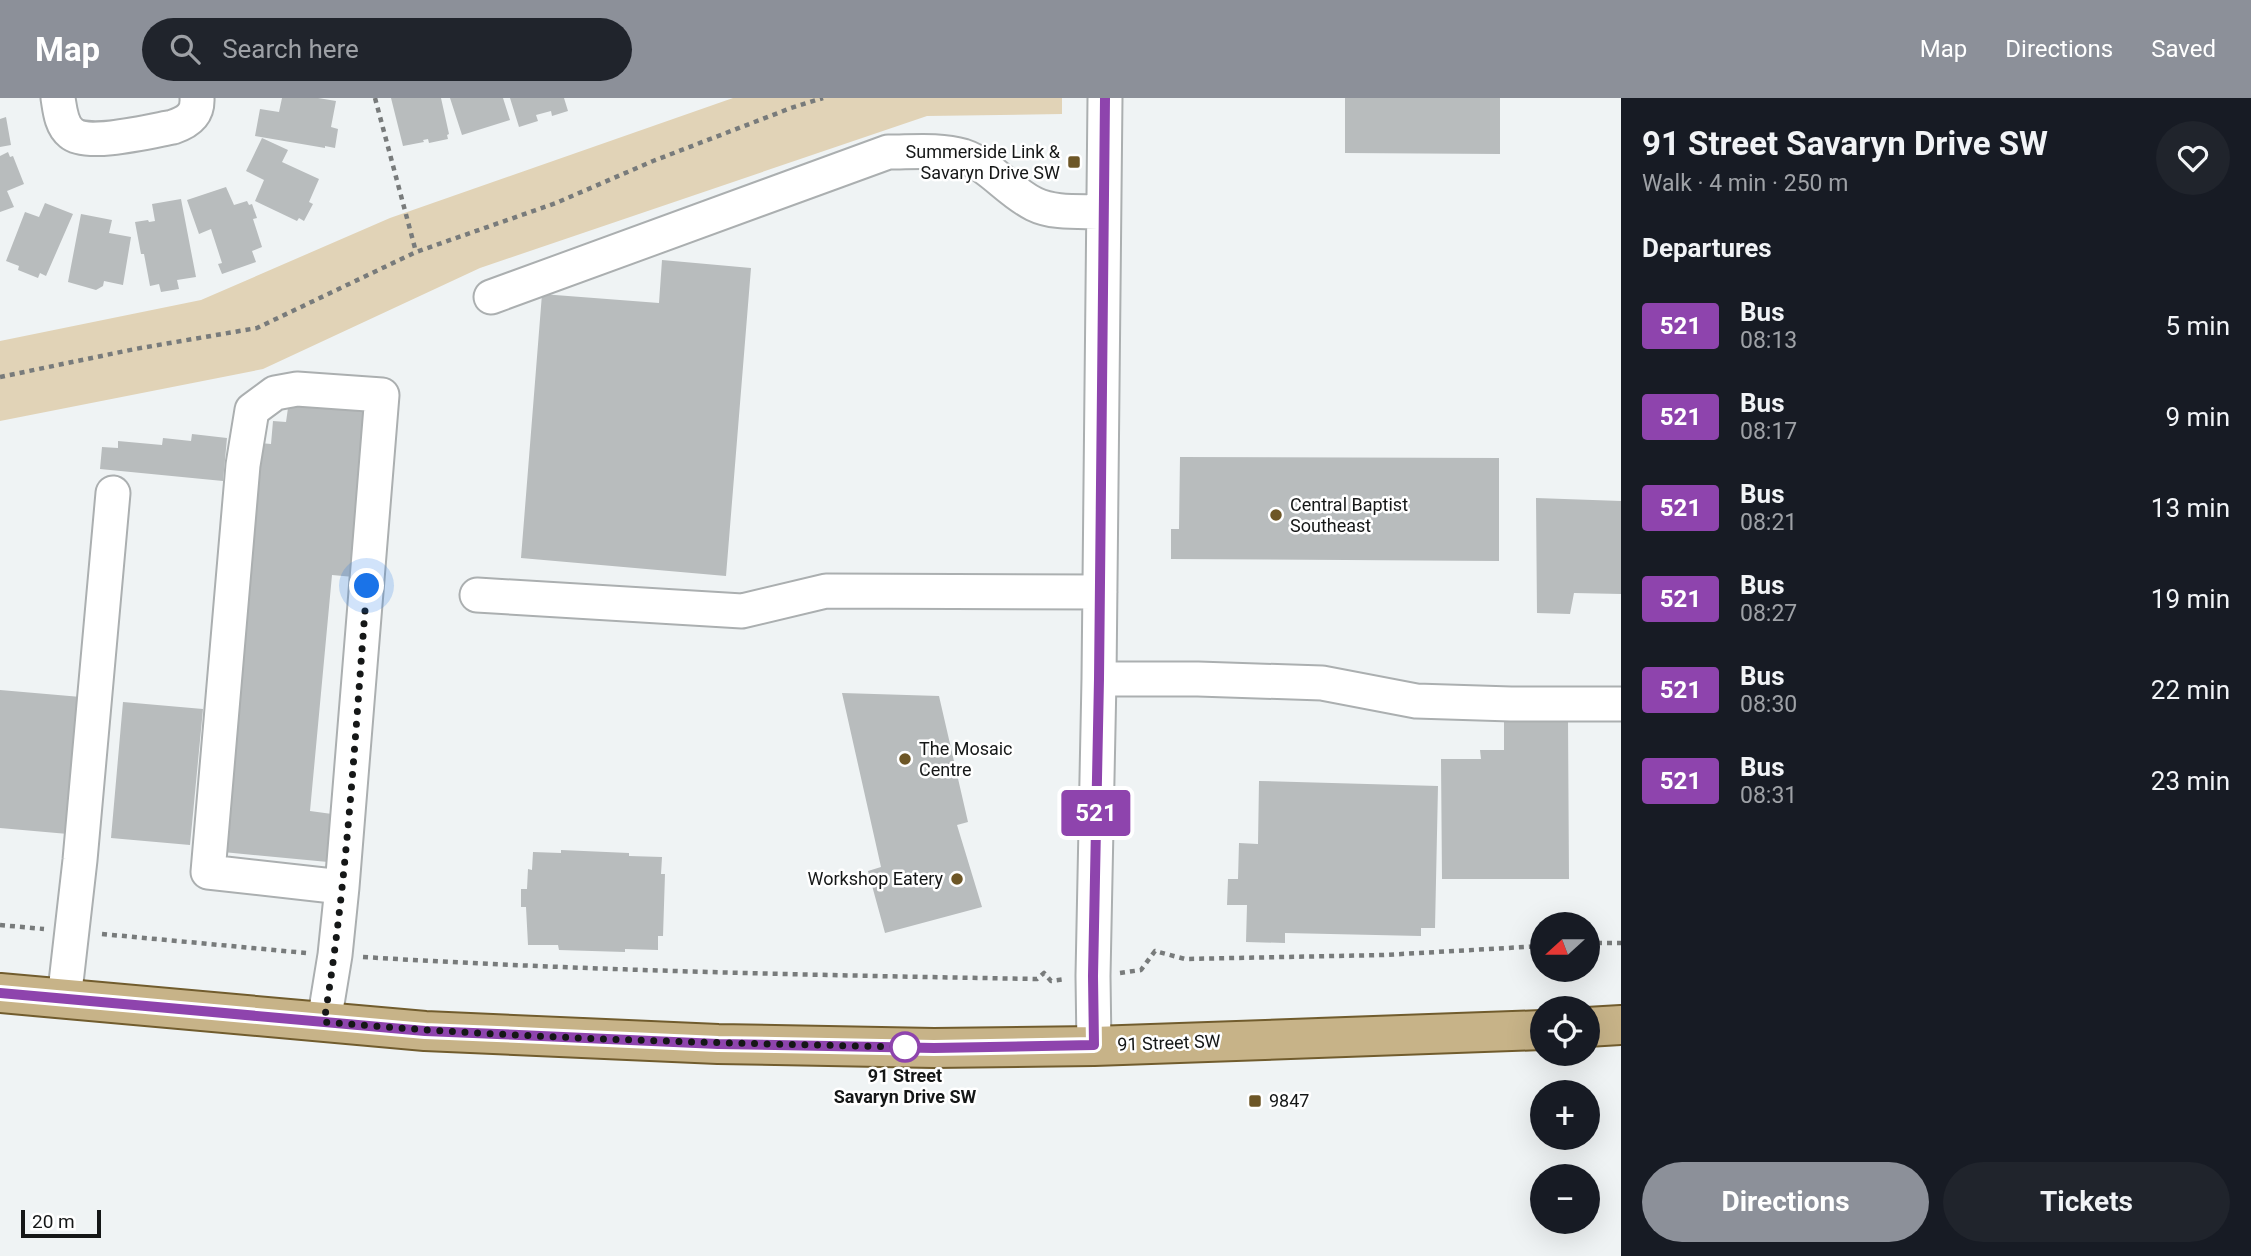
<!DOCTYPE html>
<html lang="en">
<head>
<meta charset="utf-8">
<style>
  body { margin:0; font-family:Roboto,sans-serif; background:#20242c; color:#f1f3f6; height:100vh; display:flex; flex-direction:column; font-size:26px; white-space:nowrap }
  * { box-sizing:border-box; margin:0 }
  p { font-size:23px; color:#9ea1a6 }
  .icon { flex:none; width:38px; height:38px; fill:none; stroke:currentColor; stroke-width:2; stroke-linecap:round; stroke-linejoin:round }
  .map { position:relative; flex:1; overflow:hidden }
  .details { display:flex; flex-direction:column; background:#171b24; width:630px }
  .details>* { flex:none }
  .badge { padding:0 14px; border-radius:5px; font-size:24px; line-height:46px }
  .needle { width:46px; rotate:249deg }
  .controls { position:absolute; left:1530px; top:814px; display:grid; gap:14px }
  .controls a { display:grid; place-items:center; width:70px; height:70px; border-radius:50%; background:#171b24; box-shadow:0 7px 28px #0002; font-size:35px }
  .scale { position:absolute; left:21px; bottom:18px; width:80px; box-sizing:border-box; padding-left:7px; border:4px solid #151717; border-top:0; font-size:19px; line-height:24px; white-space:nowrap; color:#151717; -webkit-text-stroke:5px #fff; paint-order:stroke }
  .you { position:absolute; width:35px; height:35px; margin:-18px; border:5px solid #fff; border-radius:50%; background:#1a73e8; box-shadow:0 0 0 10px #1a73e833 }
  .map>.badge { position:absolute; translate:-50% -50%; box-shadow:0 0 0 4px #fff }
  h2 { padding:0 21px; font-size:26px; line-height:63px }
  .round { display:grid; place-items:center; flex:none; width:74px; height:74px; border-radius:37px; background:#20242c }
  .overview { display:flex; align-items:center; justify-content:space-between; height:119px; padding:0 21px }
  h1 { font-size:33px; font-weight:700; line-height:52px }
  .primary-button { display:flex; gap:14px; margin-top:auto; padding:14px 21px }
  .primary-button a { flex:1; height:80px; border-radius:42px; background:#8c9099; color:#fff; font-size:28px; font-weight:700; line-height:80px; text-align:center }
  .primary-button a+a { background:#20242c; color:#f1f3f6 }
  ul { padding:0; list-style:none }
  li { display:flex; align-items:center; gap:21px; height:91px; padding:0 21px }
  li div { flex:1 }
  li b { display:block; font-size:26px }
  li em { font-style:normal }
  li .badge { min-width:77px; font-weight:700; text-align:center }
  header { display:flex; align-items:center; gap:42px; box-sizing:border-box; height:98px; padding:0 35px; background:#8c9099; color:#fff }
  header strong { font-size:33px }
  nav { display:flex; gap:38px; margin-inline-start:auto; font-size:24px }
  .search { width:490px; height:63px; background:#20242c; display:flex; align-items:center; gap:18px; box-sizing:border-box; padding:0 24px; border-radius:38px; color:#9ea1a6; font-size:26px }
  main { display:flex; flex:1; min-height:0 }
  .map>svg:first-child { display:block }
  .green { fill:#e1d3b7 }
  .building { fill:#b8bcbd }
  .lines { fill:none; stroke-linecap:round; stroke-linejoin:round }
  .minor-casing { stroke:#abafb0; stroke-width:37 }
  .major-casing { stroke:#715c2d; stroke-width:42 }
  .path { stroke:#787b7b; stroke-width:4.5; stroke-dasharray:5 5; stroke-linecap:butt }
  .minor { stroke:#fff; stroke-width:33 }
  .major { stroke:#c7b388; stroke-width:38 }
  .line-casing { stroke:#fff; stroke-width:16 }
  .line { stroke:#8e44ad; stroke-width:10 }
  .walk { stroke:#151717; stroke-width:7; stroke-dasharray:0 12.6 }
  .poi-dot { fill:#6d5626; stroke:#fff; stroke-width:2.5 }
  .stop-dot { fill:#fff; stroke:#8e44ad; stroke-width:3.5 }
  .labels { text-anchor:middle; stroke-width:5; stroke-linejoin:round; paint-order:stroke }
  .poi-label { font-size:18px; fill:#151717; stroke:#fff; text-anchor:start }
  .street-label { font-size:18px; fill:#151717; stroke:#fff }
  .stop-label { font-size:18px; font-weight:bold; fill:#151717; stroke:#fff }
</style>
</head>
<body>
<header>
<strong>Map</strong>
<div class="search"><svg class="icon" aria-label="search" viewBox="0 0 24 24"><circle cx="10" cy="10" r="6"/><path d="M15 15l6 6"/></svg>Search here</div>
<nav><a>Map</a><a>Directions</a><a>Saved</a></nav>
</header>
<main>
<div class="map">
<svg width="1621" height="1158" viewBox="0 0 1621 1158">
  <rect width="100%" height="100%" fill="#eff3f4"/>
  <path class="green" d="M733 0H1062V16L927 18 480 170 263 271 0 323V243L201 202 390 120Z"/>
  <path class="building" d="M282 0H318L336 3 331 29 338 31 335 50 325 48V50L255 38 260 11 279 14Z
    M391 0H441L449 36 447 37 448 41 429 45 428 41 423 42 424 44 403 48Z
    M450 0H503L510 22 462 37Z
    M510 0H564L568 13 552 18 551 13 536 17 538 23 519 29Z
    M1345 0H1500V56L1345 55Z
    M6 19 11 47 0 49V21Z
    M262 40 288 52 282 64 319 81 309 104 313 106 304 123 299 120 297 123 255 103 264 82 246 73Z
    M8 54 10 59 13 58 24 86 7 93 14 109 0 114V58Z
    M226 89 234 107 247 103 249 107 252 106 257 120 253 121 262 149 252 153 256 164 222 176 218 166 222 165 211 131 199 136 187 102Z
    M181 101 196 179 177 182 179 191 161 194 159 186 150 188 144 156H141L135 124 148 122 149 124 155 123 152 106Z
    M45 105 73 116 46 178 40 175 38 180 18 172 19 168 6 163 25 114 39 119Z
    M81 116 112 122 109 135 131 139 123 187 104 183 103 188 96 192 68 184Z
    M662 162 751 170 726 478 521 460 542 196 659 205Z
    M304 301 369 307 354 479 332 477 310 713 332 716 328 764 223 754 260 345 271 346 273 323 286 324 288 310Z
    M192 336 227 340 223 383 100 371 102 349 118 350V343L162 347 163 340 191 343Z
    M1180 359 1499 360V463L1171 461V431H1179Z
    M1536 400 1621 403V496L1574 495 1570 516 1537 515Z
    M0 592 81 599 68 736 0 730Z
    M842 595 939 598 968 724 957 727 982 809 885 835 868 773 881 769Z
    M123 604 203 611 190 747 111 740Z
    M1568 621 1569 781H1442L1441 661H1481L1480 652H1504V622Z
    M1259 683 1438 688 1435 830H1421V838L1285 835V845L1246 844 1247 807H1227L1228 781H1238L1239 745 1258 746Z
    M561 752 629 755V758L662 759 661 776H665L663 838H658V852L625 851V854L559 852 558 847H528L526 809H521V791H527L528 771 532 772 533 754 561 755Z"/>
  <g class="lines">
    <defs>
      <path id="minor" d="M58 0C60 12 61 27 71 35 87 49 151 33 173 29 188 24 198 17 197 0
        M491 199 888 54C912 54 940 51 963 58 990 67 1009 94 1034 106 1054 116 1081 113 1103 114
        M477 497 742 513 826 493 1100 494
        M1099 581H1198L1322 585 1416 603 1511 606H1621
        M64 902 80 762 113 395
        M324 924 335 857 342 789 382 297 297 291 275 295 252 312 243 367 208 774 342 789
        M1094 948 1093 878 1099 581 1105 0"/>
      <path id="major" d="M0 895 425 933 718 946 934 950 1094 948 1542 932
        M1587 929 1621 927"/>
    </defs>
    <use href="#minor" class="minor-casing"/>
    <use href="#major" class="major-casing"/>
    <path class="path" d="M375 0 416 154
      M0 279 135 251 257 230 416 154 556 105 653 63 791 10 823 0
      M0 827 44 831
      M102 836 306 855
      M1587 845H1621
      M363 859C588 873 812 877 1037 881L1044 875 1051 883 1066 881
      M1120 875 1141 872 1155 853 1185 861 1384 857 1542 848"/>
    <use href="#minor" class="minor"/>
    <use href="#major" class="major"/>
  </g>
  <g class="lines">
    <defs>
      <path id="line" d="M0 895 425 933 497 936 718 946 934 950 1094 947 1093 878 1099 581 1105 0"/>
    </defs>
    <use href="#line" class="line-casing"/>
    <use href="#line" class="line"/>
    <path class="walk" d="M367 488C355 633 348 780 324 924 518 941 713 945 908 949H905"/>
  </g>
  <g class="poi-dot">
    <rect x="1067" y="57" width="14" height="14" rx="3.5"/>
    <circle cx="1276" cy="417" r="7"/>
    <circle cx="905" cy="661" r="7"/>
    <circle cx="957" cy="781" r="7"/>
    <rect x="1248" y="996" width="14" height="14" rx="3.5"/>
  </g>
  <circle class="stop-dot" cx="905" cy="949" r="14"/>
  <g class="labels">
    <g class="poi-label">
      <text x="1060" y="60" text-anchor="end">Summerside Link &amp;<tspan x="1060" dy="21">Savaryn Drive SW</tspan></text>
      <text x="1290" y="413">Central Baptist<tspan x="1290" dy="21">Southeast</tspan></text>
      <text x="919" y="657">The Mosaic<tspan x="919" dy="21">Centre</tspan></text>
      <text x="943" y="787" text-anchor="end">Workshop Eatery</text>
      <text x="1269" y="1009">9847</text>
    </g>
    <g class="street-label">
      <text transform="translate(1169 945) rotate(-2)" y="6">91 Street SW</text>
    </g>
    <g class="stop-label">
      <text x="905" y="984">91 Street<tspan x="905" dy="21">Savaryn Drive SW</tspan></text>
    </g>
  </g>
</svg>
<div class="controls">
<a><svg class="needle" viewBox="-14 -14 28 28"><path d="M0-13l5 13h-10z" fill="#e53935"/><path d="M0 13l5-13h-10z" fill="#9ea1a6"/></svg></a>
<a><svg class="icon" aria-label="locate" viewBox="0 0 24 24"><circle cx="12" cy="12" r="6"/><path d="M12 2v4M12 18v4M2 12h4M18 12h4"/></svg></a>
<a>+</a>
<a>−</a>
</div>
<div class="scale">20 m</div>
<div class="you" style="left:367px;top:488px"></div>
<b class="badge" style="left:1096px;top:715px;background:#8e44ad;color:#fff">521</b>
</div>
<section class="details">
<div class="overview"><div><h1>91 Street Savaryn Drive SW</h1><p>Walk · 4 min · 250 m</p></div><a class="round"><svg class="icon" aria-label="heart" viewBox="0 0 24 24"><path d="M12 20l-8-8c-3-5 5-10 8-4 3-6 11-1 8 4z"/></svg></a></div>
<h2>Departures</h2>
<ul>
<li><span class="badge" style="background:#8e44ad;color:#fff">521</span><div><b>Bus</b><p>08:13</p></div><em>5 min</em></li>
<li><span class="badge" style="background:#8e44ad;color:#fff">521</span><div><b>Bus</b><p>08:17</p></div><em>9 min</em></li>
<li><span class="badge" style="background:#8e44ad;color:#fff">521</span><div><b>Bus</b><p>08:21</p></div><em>13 min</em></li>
<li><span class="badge" style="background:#8e44ad;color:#fff">521</span><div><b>Bus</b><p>08:27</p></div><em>19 min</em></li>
<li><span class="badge" style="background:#8e44ad;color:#fff">521</span><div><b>Bus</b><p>08:30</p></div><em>22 min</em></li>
<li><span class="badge" style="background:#8e44ad;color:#fff">521</span><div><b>Bus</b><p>08:31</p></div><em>23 min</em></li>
</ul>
<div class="primary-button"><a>Directions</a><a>Tickets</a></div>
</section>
</main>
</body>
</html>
